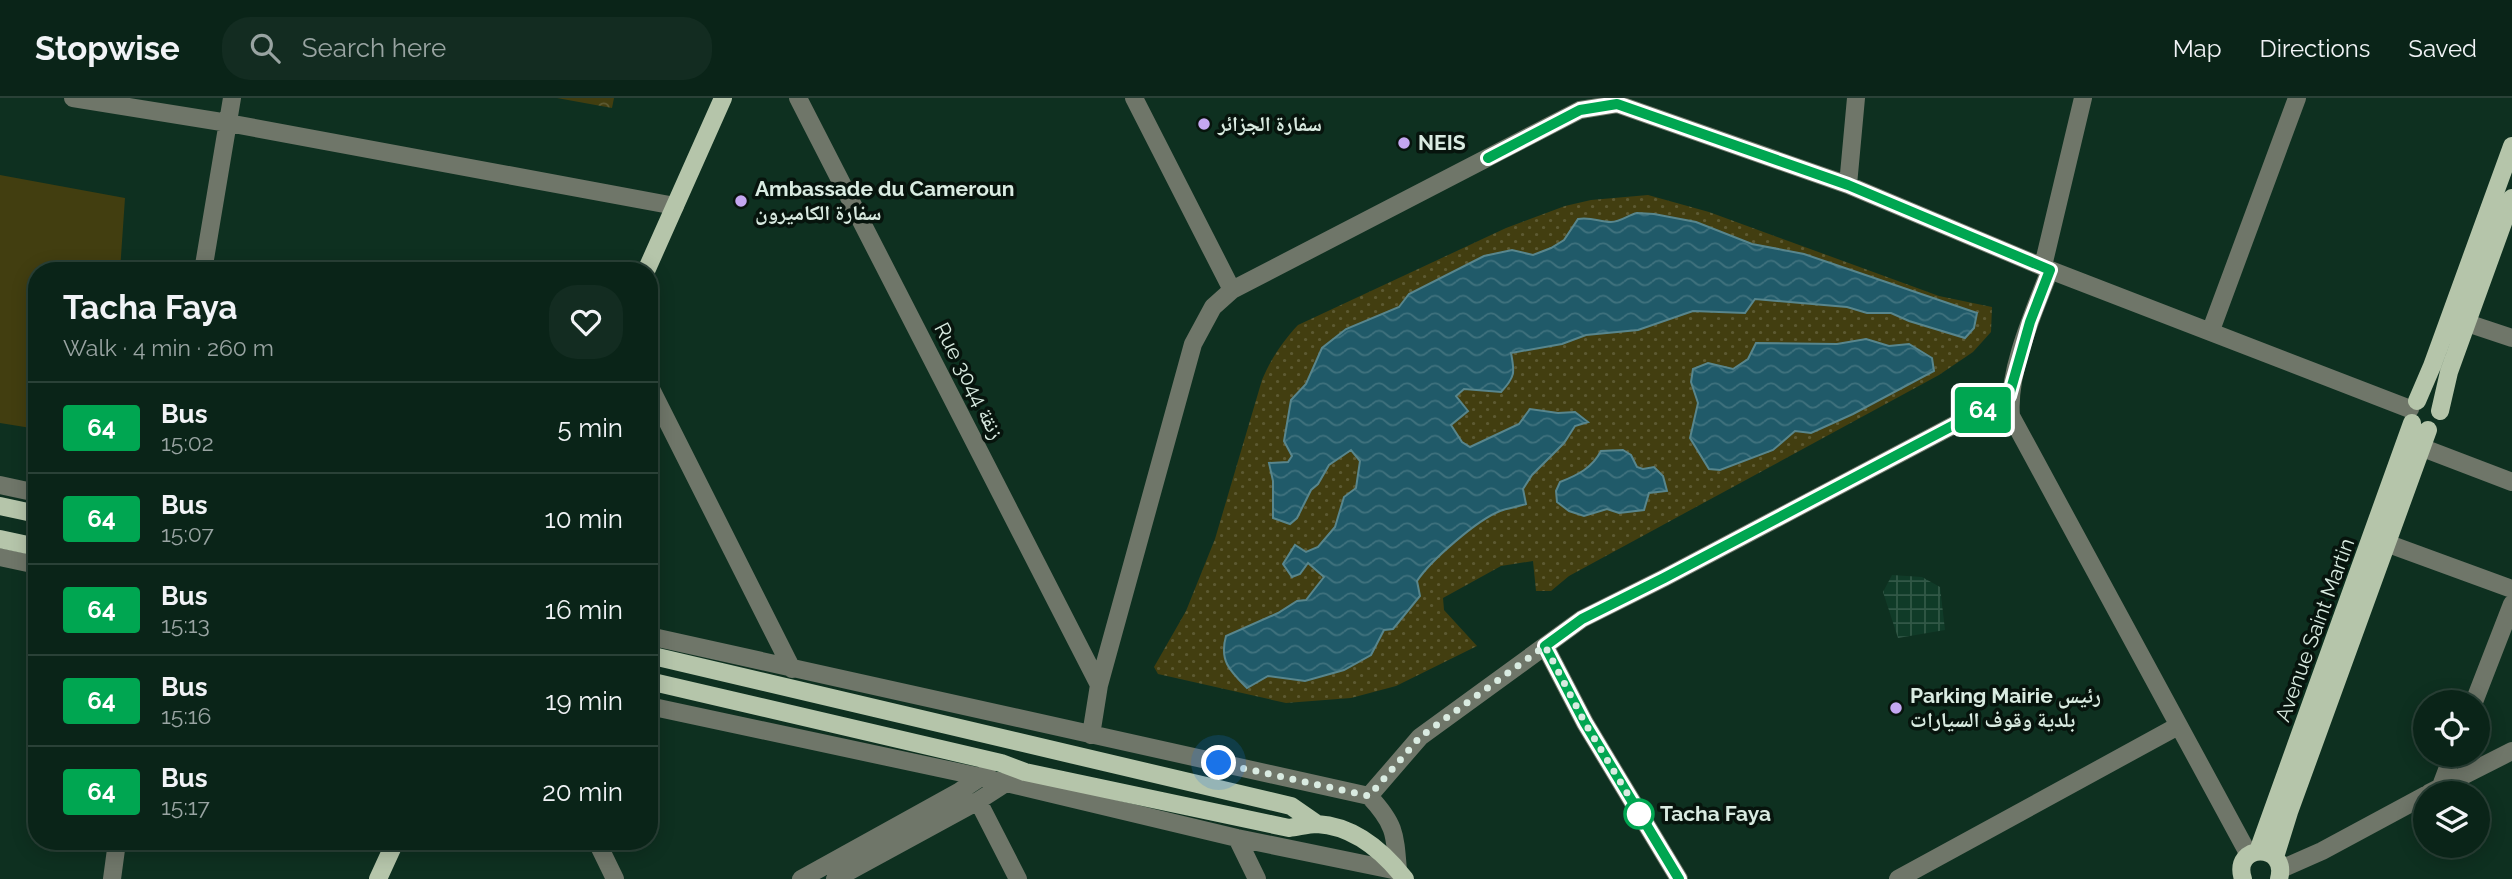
<!DOCTYPE html>
<html lang="en">
<head>
<meta charset="utf-8">
<style>
  body { margin:0; font-family:Raleway,"Noto Naskh Arabic",sans-serif; background:#132c21; color:#f1f3f6; height:100vh; display:flex; flex-direction:column; font-size:26px; white-space:nowrap }
  * { box-sizing:border-box; margin:0 }
  p { font-size:23px; color:#99a4a2 }
  .icon { flex:none; width:38px; height:38px; fill:none; stroke:currentColor; stroke-width:2; stroke-linecap:round; stroke-linejoin:round }
  .map { position:relative; flex:1; overflow:hidden }
  .panel { position:absolute; left:28px; top:164px; width:630px; height:588px; display:flex; flex-direction:column; background:#0a2418; border-radius:28px; box-shadow:0 4px 18px #0003,0 0 0 2px #2a4137 }
  .panel>* { flex:none }
  .badge { padding:0 14px; border-radius:5px; font-size:24px; line-height:46px }
  .tools { position:absolute; left:2413px; top:592px; display:grid; gap:14px }
  .tools a { display:grid; place-items:center; width:77px; height:77px; border-radius:50%; background:#0a2418; box-shadow:0 4px 18px #0003,0 0 0 2px #2a4137; font-size:35px }
  .you { position:absolute; width:35px; height:35px; margin:-18px; border:5px solid #fff; border-radius:50%; background:#1a73e8; box-shadow:0 0 0 10px #1a73e833 }
  .map>.badge { position:absolute; translate:-50% -50%; box-shadow:0 0 0 4px #fff }
  .round { display:grid; place-items:center; flex:none; width:74px; height:74px; border-radius:28px; background:#132c21 }
  .summary { display:flex; align-items:center; justify-content:space-between; height:119px; padding:0 35px }
  h1 { font-size:33px; font-weight:700; line-height:52px }
  ul { padding:0; list-style:none }
  li { display:flex; align-items:center; gap:21px; height:91px; padding:0 35px; border-top:2px solid #2a4137 }
  li div { flex:1 }
  li b { display:block; font-size:26px }
  li em { font-style:normal }
  li .badge { min-width:77px; font-weight:700; text-align:center }
  header { display:flex; align-items:center; gap:42px; box-sizing:border-box; height:98px; padding:0 35px; background:#0a2418; border-bottom:2px solid #2a4137 }
  header strong { font-size:33px }
  nav { display:flex; gap:38px; margin-inline-start:auto; font-size:24px }
  .search { width:490px; height:63px; background:#132c21; display:flex; align-items:center; gap:18px; box-sizing:border-box; padding:0 24px; border-radius:28px; color:#99a4a2; font-size:26px }
  .map>svg:first-child { display:block }
  .industrial { fill:url(#industrial-grid) }
  .grass { fill:url(#grass-dots) }
  .park { fill:url(#park-crowns) }
  .pitch { fill:#423e10 }
  .water { fill:url(#water-waves); stroke:#58868d; stroke-width:2 }
  .lines { fill:none; stroke-linecap:round; stroke-linejoin:round }
  .minor { stroke:#6f7669; stroke-width:18 }
  .major { stroke:#b5c5aa; stroke-width:18 }
  .line-casing { stroke:#fff; stroke-width:16 }
  .line { stroke:#00a651; stroke-width:10 }
  .walk { stroke:#d9ebe1; stroke-width:7; stroke-dasharray:0 12.6 }
  .poi-dot { fill:#c4a7f1; stroke:#07140d; stroke-width:2.5 }
  .stop-dot { fill:#fff; stroke:#00a651; stroke-width:3.5 }
  .labels { text-anchor:middle; stroke-width:7; stroke-linejoin:round; paint-order:stroke }
  .poi-label { font-size:21px; font-weight:bold; fill:#d9ebe1; stroke:#07140d; text-anchor:start }
  .street-label { font-size:21px; fill:#d9ebe1; stroke:#07140d }
  .stop-label { font-size:21px; font-weight:bold; fill:#d9ebe1; stroke:#07140d; text-anchor:start }
</style>
</head>
<body>
<header>
<strong>Stopwise</strong>
<div class="search"><svg class="icon" aria-label="search" viewBox="0 0 24 24"><circle cx="10" cy="10" r="6"/><path d="M15 15l6 6"/></svg>Search here</div>
<nav><a>Map</a><a>Directions</a><a>Saved</a></nav>
</header>
<div class="map">
<svg width="2512" height="781" viewBox="0 0 2512 781">
  <defs>
    <pattern id="industrial-grid" width="8" height="8" patternUnits="userSpaceOnUse" patternTransform="scale(1.75)"><rect width="8" height="8" fill="#103b28"/><path d="M0 4h8M4 0v8" fill="none" stroke="#325847"/></pattern>
    <pattern id="grass-dots" width="8" height="8" patternUnits="userSpaceOnUse" patternTransform="scale(1.75)"><rect width="8" height="8" fill="#423e10"/><path d="M2 2h.1M6 6h.1" fill="none" stroke="#5d5a32" stroke-width="1.8" stroke-linecap="round"/></pattern>
    <pattern id="park-crowns" width="20" height="18" patternUnits="userSpaceOnUse" patternTransform="scale(1.75)"><rect width="20" height="18" fill="#423e10"/><path d="M2 6a3 3 0 1 1 6 0M12 15a3 3 0 1 1 6 0" fill="none" stroke="#5d5a32"/></pattern>
    <pattern id="water-waves" width="16" height="10" patternUnits="userSpaceOnUse" patternTransform="scale(1.75)"><rect width="16" height="10" fill="#205a69"/><path d="M0 5q4-4 8 0t8 0" fill="none" stroke="#40727e"/></pattern>
  </defs>
  <rect width="100%" height="100%" fill="#0e3020"/>
  <path class="industrial" d="M1892 477 1922 479 1940 489 1945 532 1898 540 1883 494Z"/>
  <path class="grass" d="M1648 97 1709 114 1939 198 1992 209 1991 234 1973 254 1939 277 1569 478 1551 493H1536L1533 463 1501 468 1443 500 1444 512 1477 548 1396 588 1351 600 1286 605 1158 576 1154 569 1186 513 1215 441 1262 282C1271 261 1282 244 1298 227L1506 130 1565 108 1591 102Z"/>
  <path class="park" d="M557 0H614L612 10Z"/>
  <path class="pitch" d="M0 77 125 100 120 173H37V331L0 325Z"/>
  <path class="water" d="M1637 115 1654 116 1696 124 1752 146 1804 156 1977 215 1974 230 1965 240 1909 223 1891 215H1867L1847 209 1755 201 1745 215 1693 213 1638 232 1586 237 1562 246 1511 255C1515 275 1515 279 1501 294L1464 291 1456 298 1468 313 1451 327 1462 344 1470 349 1519 326 1530 311 1558 315 1575 314 1588 324 1575 328 1564 345 1532 377 1523 391 1526 406C1518 409 1508 410 1500 413 1477 422 1430 463 1417 483L1420 498 1393 531 1384 532 1371 557 1344 572 1305 583 1268 578 1247 590C1230 573 1219 563 1226 538L1278 515 1297 503 1306 502 1324 479 1308 465 1300 476 1292 479 1283 466 1295 447 1306 454 1318 449 1335 429 1344 399 1356 390 1360 363 1351 352 1329 367 1318 386 1311 392 1297 420 1290 426 1273 420V383L1269 365 1288 364 1292 358 1284 343 1291 302 1306 286 1322 250 1346 231 1399 209 1409 196 1484 158 1512 152 1533 157 1551 150 1564 142 1578 121C1593 119 1599 124 1611 124 1621 124 1628 117 1637 115Z
    M1866 241 1889 248 1909 246 1932 260 1934 273 1853 316 1811 335 1795 333 1773 352 1720 372 1709 371 1690 340 1698 305 1691 284 1693 271 1708 265 1733 271 1748 261 1756 245 1837 246Z
    M1623 352 1631 357 1637 369 1643 371 1654 369 1663 378 1667 393 1649 395 1644 412 1619 415 1607 411 1584 418 1569 413 1557 404 1556 393 1560 384C1578 377 1592 370 1601 353Z"/>
  <g class="lines">
    <path class="minor" d="M73 0 228 25 675 108
      M798 0 1099 587
      M1134 0 1232 192
      M1848 87 1856 0
      M2043 168 2083 0
      M2050 172C2034 213 2007 274 2011 318L2249 757
      M203 173 232 0
      M2467 225 2512 240
      M2211 232 2297 0
      M649 287 792 571
      M2423 350 2512 384
      M0 387 37 395
      M2386 445 2512 491
      M0 459 37 467
      M649 538 1369 698C1395 726 1395 735 1398 773L1237 740 981 679 649 608
      M1545 548 1585 625 1679 781
      M2474 604 2512 506
      M1091 637 1099 587 1193 246 1213 209 1232 192 1580 12 1617 6 1848 87 2050 172 2410 311
      M2441 688 2453 656
      M2429 695 2512 653
      M1369 698 1420 639 1582 521 1664 480 2009 298
      M978 703 1018 781
      M1237 740 1257 781
      M597 744 615 781
      M2281 771 2322 753 2426 697
      M112 781 117 744
      M801 781 960 693 987 675
      M835 781 978 703 1009 683
      M1898 781 2178 628"/>
    <path class="major" d="M646 173 723 0
      M2417 303 2432 268 2512 48
      M2440 313 2449 274 2512 100
      M0 408 37 416
      M0 441 37 449
      M649 557 1291 708 1317 726
      M649 583 1001 665 1025 674 1289 730C1298 729 1308 726 1317 726 1354 728 1383 753 1405 781
      M2258 753 2412 325
      M2275 759 2289 714 2428 332
      M378 781 395 744
      M2243 781C2231 745 2289 744 2279 781"/>
  </g>
  <g class="lines">
    <defs>
      <path id="line" d="M1488 60 1580 12 1617 6 1848 87 2050 172 2030 224 2009 298 1664 480 1582 521 1545 548 1585 625 1679 781"/>
    </defs>
    <use href="#line" class="line-casing"/>
    <use href="#line" class="line"/>
    <path class="walk" d="M1219 665 1369 698 1420 639 1545 548 1585 625 1642 720 1639 716"/>
  </g>
  <g class="poi-dot">
    <circle cx="1204" cy="26" r="7"/>
    <circle cx="1404" cy="45" r="7"/>
    <circle cx="741" cy="103" r="7"/>
    <circle cx="1896" cy="610" r="7"/>
  </g>
  <circle class="stop-dot" cx="1639" cy="716" r="14"/>
  <g class="labels">
    <g class="poi-label">
      <text x="1218" y="33">سفارة الجزائر</text>
      <text x="1418" y="52">NEIS</text>
      <text x="755" y="98">Ambassade du Cameroun<tspan x="755" dy="24">سفارة الكاميرون</tspan></text>
      <text x="1910" y="605">Parking Mairie رئيس<tspan x="1910" dy="24">بلدية وقوف السيارات</tspan></text>
    </g>
    <g class="street-label">
      <text transform="translate(969 283) rotate(63)" y="7">Rue 3044 زنقة</text>
      <text transform="translate(2315 532) rotate(-70)" y="7">Avenue Saint Martin</text>
    </g>
    <g class="stop-label">
      <text x="1660" y="723">Tacha Faya</text>
    </g>
  </g>
</svg>
<div class="tools">
<a><svg class="icon" aria-label="locate" viewBox="0 0 24 24"><circle cx="12" cy="12" r="6"/><path d="M12 2v4M12 18v4M2 12h4M18 12h4"/></svg></a>
<a><svg class="icon" aria-label="layers" viewBox="0 0 24 24"><path d="M12 4l9 5-9 5-9-5zM3 14l9 5 9-5"/></svg></a>
</div>
<div class="you" style="left:1219px;top:665px"></div>
<b class="badge" style="left:1983px;top:312px;background:#00a651;color:#fff">64</b>
<section class="panel">
<div class="summary"><div><h1>Tacha Faya</h1><p>Walk · 4 min · 260 m</p></div><a class="round"><svg class="icon" aria-label="heart" viewBox="0 0 24 24"><path d="M12 20l-8-8c-3-5 5-10 8-4 3-6 11-1 8 4z"/></svg></a></div>
<ul>
<li><span class="badge" style="background:#00a651;color:#fff">64</span><div><b>Bus</b><p>15:02</p></div><em>5 min</em></li>
<li><span class="badge" style="background:#00a651;color:#fff">64</span><div><b>Bus</b><p>15:07</p></div><em>10 min</em></li>
<li><span class="badge" style="background:#00a651;color:#fff">64</span><div><b>Bus</b><p>15:13</p></div><em>16 min</em></li>
<li><span class="badge" style="background:#00a651;color:#fff">64</span><div><b>Bus</b><p>15:16</p></div><em>19 min</em></li>
<li><span class="badge" style="background:#00a651;color:#fff">64</span><div><b>Bus</b><p>15:17</p></div><em>20 min</em></li>
</ul>
</section>
</div>
</body>
</html>
